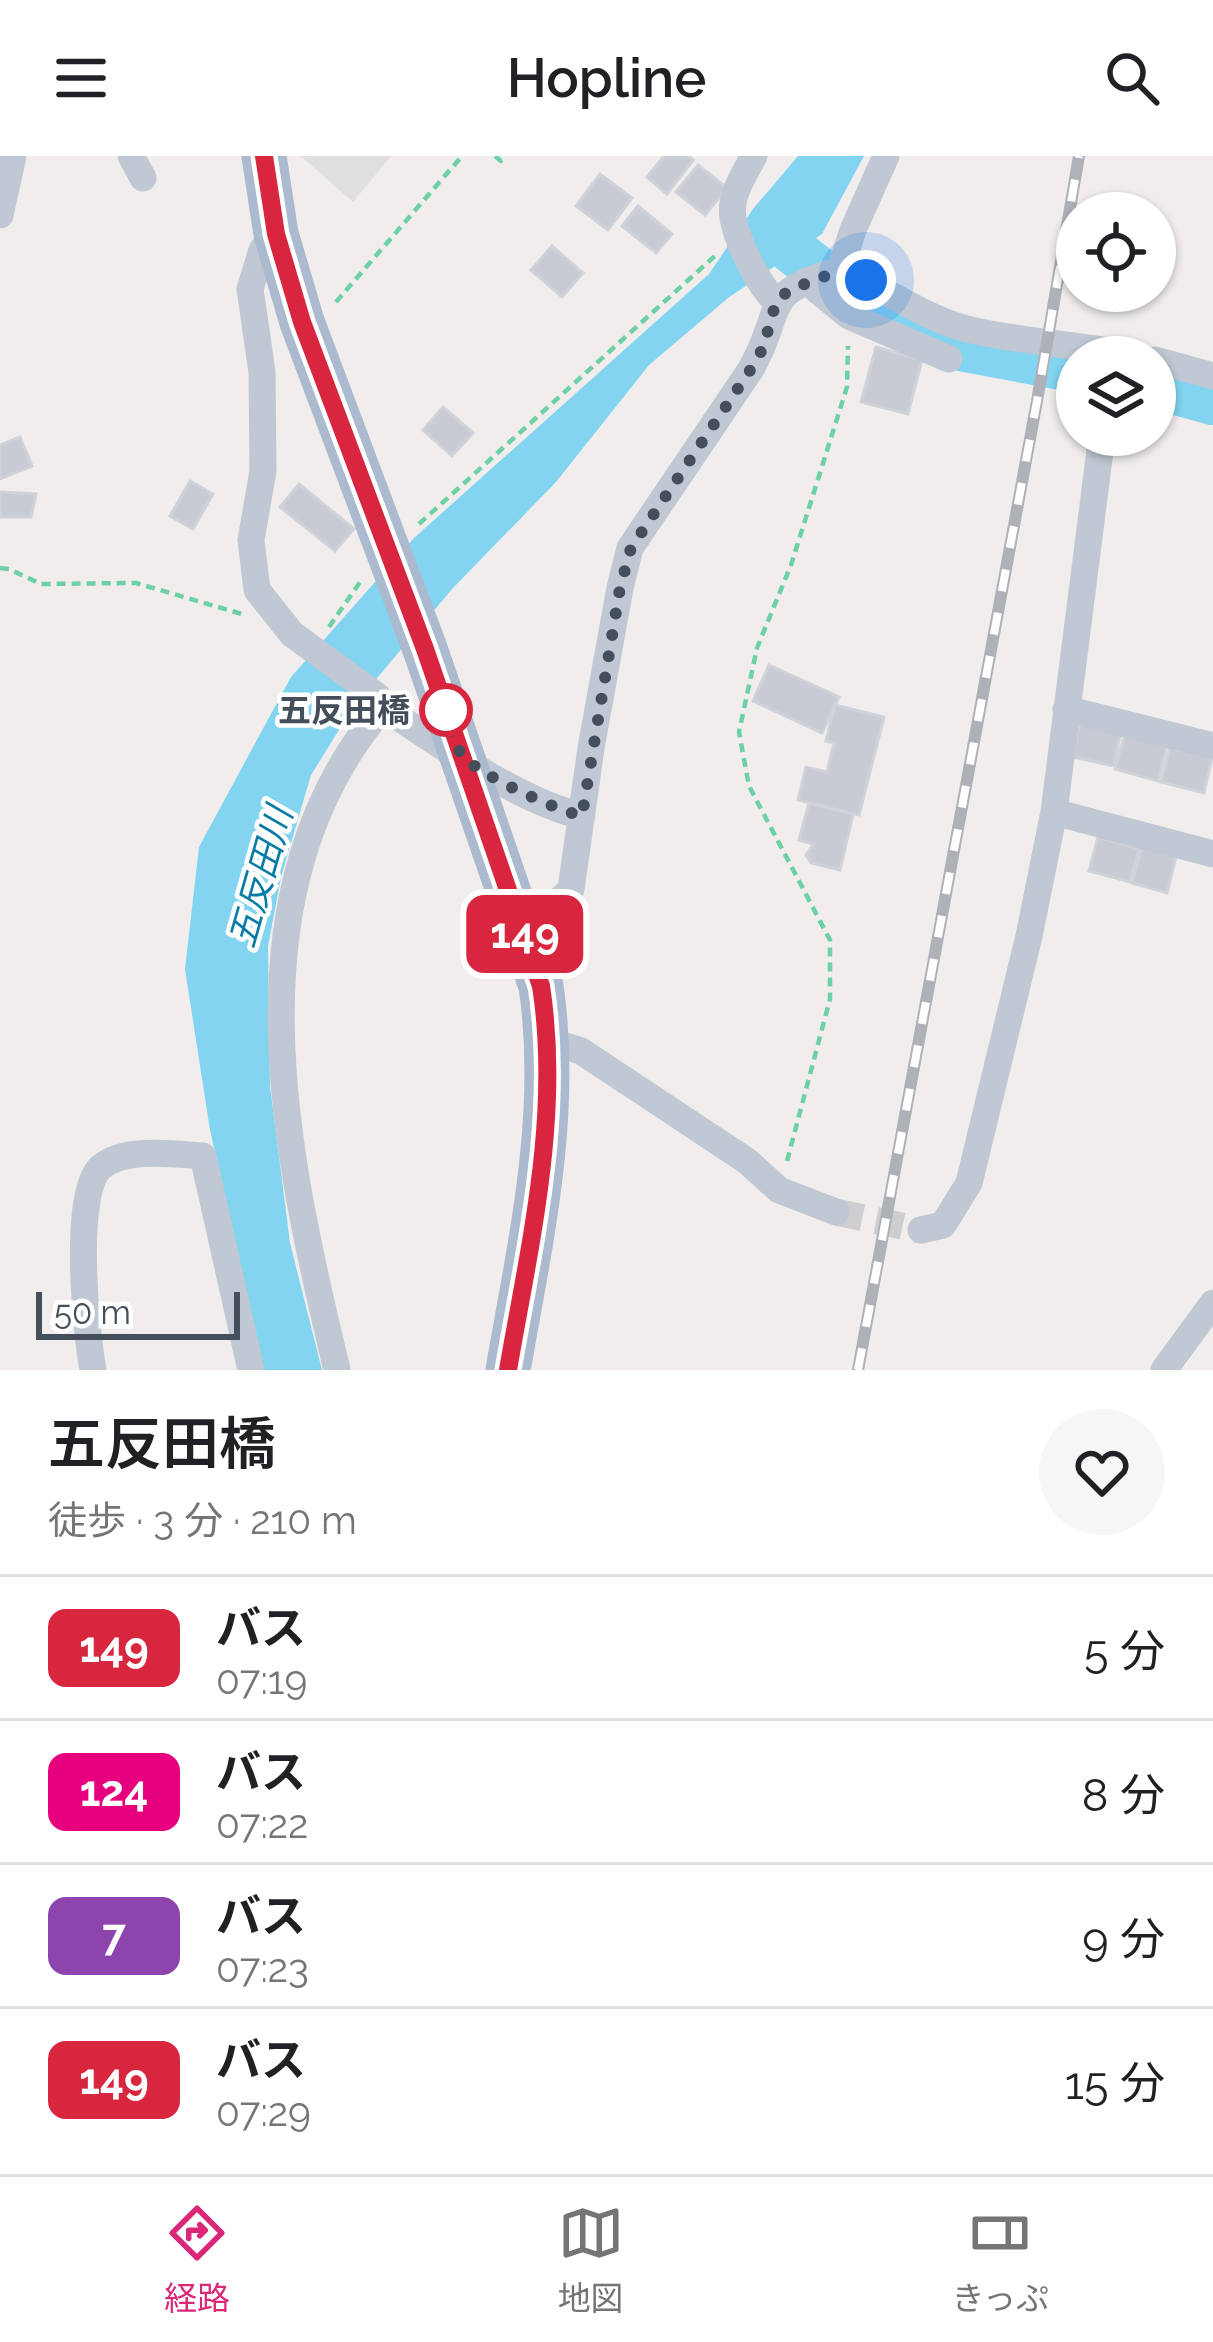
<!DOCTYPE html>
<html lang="ja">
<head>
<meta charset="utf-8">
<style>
  body { margin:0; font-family:Raleway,"Noto Sans JP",sans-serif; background:#f6f6f6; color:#202124; height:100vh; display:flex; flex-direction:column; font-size:45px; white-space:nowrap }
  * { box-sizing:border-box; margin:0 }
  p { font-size:39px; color:#757577 }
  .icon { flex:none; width:66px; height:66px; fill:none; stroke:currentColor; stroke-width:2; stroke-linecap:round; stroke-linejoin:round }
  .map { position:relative; height:1214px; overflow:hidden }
  .drawer { display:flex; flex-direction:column; background:#fff; flex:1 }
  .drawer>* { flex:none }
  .badge { padding:0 24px; border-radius:18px; font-size:42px; line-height:78px }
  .tools { position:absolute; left:1056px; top:36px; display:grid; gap:24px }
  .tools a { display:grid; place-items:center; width:120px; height:120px; border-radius:50%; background:#fff; box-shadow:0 3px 9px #0004; font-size:60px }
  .scale { position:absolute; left:36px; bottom:30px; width:204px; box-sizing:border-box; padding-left:12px; border:6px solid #444f5b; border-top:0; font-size:33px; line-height:42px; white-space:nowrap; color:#444f5b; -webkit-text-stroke:9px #fff; paint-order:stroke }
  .you { position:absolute; width:60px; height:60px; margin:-30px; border:9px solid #fff; border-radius:50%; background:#1a73e8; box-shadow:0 0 0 18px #1a73e833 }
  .map>.badge { position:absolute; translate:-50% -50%; box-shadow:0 0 0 6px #fff }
  .round { display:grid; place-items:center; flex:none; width:126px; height:126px; border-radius:63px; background:#f6f6f6 }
  .summary { display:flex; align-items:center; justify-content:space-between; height:204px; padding:0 48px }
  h1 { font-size:57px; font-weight:600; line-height:90px }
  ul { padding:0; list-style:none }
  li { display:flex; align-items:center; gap:36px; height:144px; padding:0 48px; border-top:3px solid #e0e0e0 }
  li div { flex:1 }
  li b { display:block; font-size:45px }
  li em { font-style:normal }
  li .badge { min-width:132px; font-weight:700; text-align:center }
  header { display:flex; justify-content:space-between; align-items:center; height:156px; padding:0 48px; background:#fff; font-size:54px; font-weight:600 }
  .tabs { display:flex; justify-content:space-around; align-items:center; height:168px; border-top:3px solid #e0e0e0; background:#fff; font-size:33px; color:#757577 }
  .tabs a { display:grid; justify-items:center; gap:6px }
  .tabs .active { color:#db2777 }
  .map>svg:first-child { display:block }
  .education { fill:#e1dede }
  .water { fill:#82d4f0 }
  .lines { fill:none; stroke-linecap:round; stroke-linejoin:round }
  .river { stroke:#82d4f0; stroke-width:48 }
  .building { fill:#c8cbd3; stroke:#d0d2d9; stroke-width:3 }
  .street-tunnel { stroke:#cecdcf; stroke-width:27; stroke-dasharray:27 14; stroke-linecap:butt }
  .path { stroke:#6ed0a5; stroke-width:4.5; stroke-dasharray:9 6; stroke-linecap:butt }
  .street { stroke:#bfc8d3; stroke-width:27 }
  .primary { stroke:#abbace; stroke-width:45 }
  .rail-casing { stroke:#aeb1b8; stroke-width:12 }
  .rail { stroke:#fff; stroke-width:8; stroke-dasharray:22; stroke-linecap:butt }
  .line-casing { stroke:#fff; stroke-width:27 }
  .line { stroke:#d7263d; stroke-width:18 }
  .walk { stroke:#444f5b; stroke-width:12; stroke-dasharray:0 21.6 }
  .stop-dot { fill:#fff; stroke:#d7263d; stroke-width:6 }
  .labels { text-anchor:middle; stroke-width:9; stroke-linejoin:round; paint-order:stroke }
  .stop-label { font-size:33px; font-weight:bold; fill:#444f5b; stroke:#fff; text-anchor:end }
  .water-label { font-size:36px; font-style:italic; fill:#067ba5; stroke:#fff }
</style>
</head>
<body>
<header><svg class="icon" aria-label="menu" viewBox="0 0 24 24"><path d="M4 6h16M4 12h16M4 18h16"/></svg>Hopline<svg class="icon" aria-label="search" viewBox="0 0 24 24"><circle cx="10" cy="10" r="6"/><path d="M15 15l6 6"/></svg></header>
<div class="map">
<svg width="1213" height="1214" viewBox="0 0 1213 1214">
  <rect width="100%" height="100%" fill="#f0edec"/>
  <path class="education" d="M301 0H391L353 46Z"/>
  <path class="water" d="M798 0H864L822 78 728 142 649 209 556 326 453 432 355 548 311 619 281 721 268 790 270 930 290 1087 322 1214H264L210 974 185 813 199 691 291 521 414 382 709 118 753 53Z"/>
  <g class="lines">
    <path class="river" d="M773 79 860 147 949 189 1077 213
      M1155 229 1213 245"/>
  </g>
  <path class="building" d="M664 0H688L693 4 667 38 647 21Z
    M698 9 727 32 705 59 676 36Z
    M600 18 632 42 608 74 576 50Z
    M638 50 672 78 656 97 622 70Z
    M552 90 583 117 562 141 531 114Z
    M876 191 922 204 908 258 861 246Z
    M443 251 473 277 452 300 423 274Z
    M20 281 32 310 0 323V289Z
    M190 325 213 338 193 373 170 360Z
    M299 328 354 373 335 395 280 351Z
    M0 336 36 338 31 361H0Z
    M769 509 839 541 822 577 753 545Z
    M835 549 884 561 859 659 798 644 806 611 827 616 834 587 826 585Z
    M1080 566 1121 575 1114 610 1073 601Z
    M1125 578 1167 590 1158 625 1115 613Z
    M1170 592 1212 602 1204 637 1161 626Z
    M809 647 853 658 840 714 811 707 806 699 814 688 799 684Z
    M1098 681 1139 693 1130 726 1089 715Z
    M1142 691 1176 700 1167 737 1132 727Z"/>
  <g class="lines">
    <path class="street-tunnel" d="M836 1056 921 1074"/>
    <path class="path" d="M495 0 501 5 506 0
      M336 146 462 0
      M419 368 717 98
      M0 412 9 413 41 428 136 427 242 458
      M329 471 360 426
      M787 1005 830 843V784L749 630 739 576 757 492 791 409 847 231 848 190"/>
    <path class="street" d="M131 0 143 22
      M754 0C744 18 729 41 733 62 737 86 759 130 776 146
      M0 59 13 0
      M276 78 262 94 250 133 262 216 263 315 251 384 257 434 292 478 377 540 383 551C439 588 518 645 582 660
      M840 114 853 74 886 0
      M806 125 849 160 949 203
      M1155 204 1213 220
      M1066 553 1213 590
      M1054 656 1213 698
      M522 769 543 762 571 733 591 592 620 432 630 392 751 213C786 151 758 137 840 114 884 131 921 161 967 173 1023 187 1084 188 1141 201
      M549 885 581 895 747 1005 779 1034 836 1056
      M921 1074 943 1069 969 1027 1029 780 1054 656 1102 279
      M93 1214C86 1176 72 1036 101 1011 125 991 174 998 203 1000L251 1214
      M337 1214C285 997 225 737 383 551
      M1164 1214 1213 1147"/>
    <path class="primary" d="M264 0 276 78 302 166 425 493 541 830C560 959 530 1087 508 1214"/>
    <defs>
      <path id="rail" d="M858 1214 1037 245 1079 0"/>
    </defs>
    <use href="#rail" class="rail-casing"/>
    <use href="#rail" class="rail"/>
  </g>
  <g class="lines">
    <defs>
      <path id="line" d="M264 0 276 78 302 166 425 493 541 830C561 959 530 1087 508 1214"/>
    </defs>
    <use href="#line" class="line-casing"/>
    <use href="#line" class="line"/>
    <path class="walk" d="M446 554C451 567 454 589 462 599 478 619 557 654 582 660L620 432 631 392 751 213 763 192 776 146 789 134 841 114 866 124"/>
  </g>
  <circle class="stop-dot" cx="446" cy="554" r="24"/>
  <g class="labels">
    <g class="stop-label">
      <text x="410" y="566">五反田橋</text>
    </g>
    <g class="water-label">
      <text transform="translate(260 721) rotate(-74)" y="13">五反田川</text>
    </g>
  </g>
</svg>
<div class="tools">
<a><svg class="icon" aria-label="locate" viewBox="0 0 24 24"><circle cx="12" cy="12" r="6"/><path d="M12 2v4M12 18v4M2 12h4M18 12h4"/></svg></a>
<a><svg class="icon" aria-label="layers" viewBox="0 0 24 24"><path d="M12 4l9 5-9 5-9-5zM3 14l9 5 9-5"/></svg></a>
</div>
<div class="scale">50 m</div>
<div class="you" style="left:866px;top:124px"></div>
<b class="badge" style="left:525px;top:778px;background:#d7263d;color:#fff">149</b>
</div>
<section class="drawer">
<div class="summary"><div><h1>五反田橋</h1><p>徒歩 · 3 分 · 210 m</p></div><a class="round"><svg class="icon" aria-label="heart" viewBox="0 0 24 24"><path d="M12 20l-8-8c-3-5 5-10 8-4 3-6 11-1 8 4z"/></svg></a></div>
<ul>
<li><span class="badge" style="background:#d7263d;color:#fff">149</span><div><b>バス</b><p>07:19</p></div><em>5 分</em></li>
<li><span class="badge" style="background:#e6007e;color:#fff">124</span><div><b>バス</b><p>07:22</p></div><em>8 分</em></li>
<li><span class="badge" style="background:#8e44ad;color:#fff">7</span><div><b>バス</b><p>07:23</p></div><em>9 分</em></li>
<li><span class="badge" style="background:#d7263d;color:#fff">149</span><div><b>バス</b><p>07:29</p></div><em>15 分</em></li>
</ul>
</section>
<nav class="tabs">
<a class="active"><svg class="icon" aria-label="directions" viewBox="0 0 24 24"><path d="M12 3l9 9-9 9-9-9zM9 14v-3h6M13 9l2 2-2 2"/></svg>経路</a>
<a><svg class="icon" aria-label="map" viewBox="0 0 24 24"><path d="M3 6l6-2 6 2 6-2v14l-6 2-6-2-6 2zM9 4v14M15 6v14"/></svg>地図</a>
<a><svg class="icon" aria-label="tickets" viewBox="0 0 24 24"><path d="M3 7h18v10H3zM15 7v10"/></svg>きっぷ</a>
</nav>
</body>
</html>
